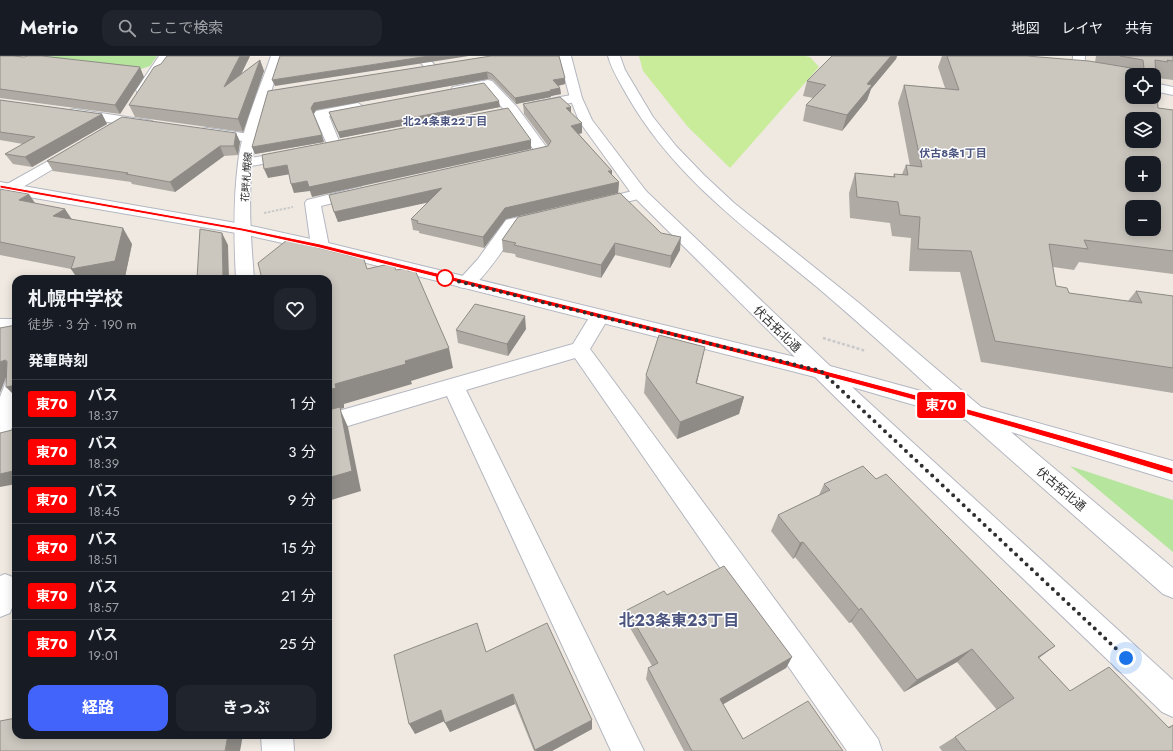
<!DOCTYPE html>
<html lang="ja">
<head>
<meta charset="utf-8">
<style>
  body { margin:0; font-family:Jost,"Noto Sans JP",sans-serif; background:#20242c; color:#f1f3f6; height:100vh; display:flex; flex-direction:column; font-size:15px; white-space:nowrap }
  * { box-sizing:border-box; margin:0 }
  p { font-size:13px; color:#9ea1a6 }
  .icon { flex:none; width:22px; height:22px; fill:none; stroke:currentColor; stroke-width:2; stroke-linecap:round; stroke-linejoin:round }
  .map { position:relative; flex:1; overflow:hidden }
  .drawer { position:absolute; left:12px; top:219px; width:320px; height:464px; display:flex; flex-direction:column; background:#171b24; border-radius:12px; box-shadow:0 2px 10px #0003 }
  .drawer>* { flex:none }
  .badge { padding:0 8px; border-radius:3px; font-size:14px; line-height:26px }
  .fabs { position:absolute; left:1125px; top:12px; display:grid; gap:8px }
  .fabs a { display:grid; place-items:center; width:36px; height:36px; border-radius:8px; background:#171b24; box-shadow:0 2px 10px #0003; font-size:20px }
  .you { position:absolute; width:20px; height:20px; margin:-10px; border:3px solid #fff; border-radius:50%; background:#1a73e8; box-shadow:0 0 0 6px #1a73e833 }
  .map>.badge { position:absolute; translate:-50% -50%; box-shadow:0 0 0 2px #fff }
  h2 { padding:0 16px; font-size:15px; line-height:36px }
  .round { display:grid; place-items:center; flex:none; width:42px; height:42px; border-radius:12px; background:#20242c }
  .summary { display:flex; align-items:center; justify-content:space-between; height:68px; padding:0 16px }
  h1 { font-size:19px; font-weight:700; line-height:30px }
  .button { display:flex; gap:8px; margin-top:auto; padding:8px 16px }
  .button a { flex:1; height:46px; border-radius:12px; background:#4264fb; color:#fff; font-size:16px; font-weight:700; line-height:46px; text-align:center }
  .button a+a { background:#20242c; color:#f1f3f6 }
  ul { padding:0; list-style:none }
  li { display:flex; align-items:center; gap:12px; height:48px; padding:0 16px; border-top:1px solid #363941 }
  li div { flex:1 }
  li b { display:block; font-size:15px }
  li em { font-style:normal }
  li .badge { min-width:44px; font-weight:700; text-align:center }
  header { display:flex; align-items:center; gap:24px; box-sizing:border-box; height:56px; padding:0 20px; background:#171b24; border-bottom:1px solid #363941 }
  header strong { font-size:19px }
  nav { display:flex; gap:22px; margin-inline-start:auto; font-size:14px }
  .search { width:280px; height:36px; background:#20242c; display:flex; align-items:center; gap:10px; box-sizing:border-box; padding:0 14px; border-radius:12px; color:#9ea1a6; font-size:15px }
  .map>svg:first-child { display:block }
  .green { fill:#b6e59e }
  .pitch { fill:#c9ec9a }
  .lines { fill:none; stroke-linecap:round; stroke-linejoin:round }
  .minor-casing { stroke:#b4b7c1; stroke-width:2 }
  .tertiary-casing { stroke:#b4b7c1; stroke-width:2 }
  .secondary-casing { stroke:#b4b7c1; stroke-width:2 }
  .path-far1 { stroke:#c9c9c9; stroke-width:2; stroke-dasharray:2.5 1.5; stroke-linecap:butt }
  .path { stroke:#c9c9c9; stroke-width:2.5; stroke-dasharray:3 2; stroke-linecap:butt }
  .minor { fill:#fff; fill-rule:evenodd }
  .tertiary { fill:#fff; fill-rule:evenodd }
  .secondary { fill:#fff; fill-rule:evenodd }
  .wall { fill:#afaba4 }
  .shaded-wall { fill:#8e8b86 }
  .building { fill:#cbc7bf; stroke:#8e8b86; fill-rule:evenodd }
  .line { fill:#f00; stroke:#fff }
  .walk { stroke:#2e2e2e; stroke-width:4; stroke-dasharray:0 7.2 }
  .stop-dot { fill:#fff; stroke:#f00; stroke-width:2 }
  .labels { text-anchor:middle; stroke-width:3; stroke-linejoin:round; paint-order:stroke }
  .far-street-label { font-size:10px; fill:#2e2e2e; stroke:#fff }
  .far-neighbourhood-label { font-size:11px; font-weight:bold; fill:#4d5680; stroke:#fff }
  .street-label { font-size:12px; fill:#2e2e2e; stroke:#fff }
  .near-neighbourhood-label { font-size:16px; font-weight:bold; fill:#4d5680; stroke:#fff }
</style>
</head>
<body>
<header>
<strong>Metrio</strong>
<div class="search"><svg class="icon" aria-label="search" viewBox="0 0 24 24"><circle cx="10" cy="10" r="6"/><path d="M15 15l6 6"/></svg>ここで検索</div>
<nav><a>地図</a><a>レイヤ</a><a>共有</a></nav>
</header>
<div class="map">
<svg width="1173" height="695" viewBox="0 0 1173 695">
  <rect width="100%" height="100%" fill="#efe9e1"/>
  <path class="green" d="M38 0H157L150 10 141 13Z
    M1070 410 1173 444V496Z"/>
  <path class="pitch" d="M639 0H805L810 1 819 11 730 112 688 71 643 15Z"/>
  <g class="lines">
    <defs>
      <path id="minor" d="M159 0H171L146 37H138L136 34Z
        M415 0H427L436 11 434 13H426Z
        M1073 0H1085L1084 18 1082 21 1078 22 1072 18Z
        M488 24 492 25 517 51 550 96 548 99 519 105 514 104 512 101 514 98 534 94 507 57 485 32 457 38 451 34 453 31Z
        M1154 27 1173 31V39L1154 35Z
        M576 38 580 39 582 42 580 45 535 54 529 50 530 47Z
        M358 47 364 51 363 54 329 60 341 90 339 93H329L314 58 316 55Z
        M74 53 147 64 152 65 154 68 152 71 147 72 69 60 67 57 69 54Z
        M207 72 250 78 255 79 257 82 255 85 250 86 202 79 200 76 202 73Z
        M75 90 80 91 82 94 80 97 6 141 0 143V132Z
        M291 95 296 96 298 99 296 102 245 111 240 110 238 107 240 104 245 103Z
        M360 131 365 133 368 136 365 139 321 150 329 190 326 194 320 195 314 194 311 190 305 147 307 144Z
        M640 133 646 135 648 138 646 141 595 154 589 152 587 149 589 146Z
        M542 156 548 158 550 161 548 164 518 172C509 185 483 225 471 231 467 233 463 232 459 231L456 227 478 203 506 164Z
        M599 255 606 257 609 261 590 293 878 683 882 695H847L575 302 466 334 644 695H611L447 340 328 376V358L573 288 592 257Z
        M0 263H16V275H0Z
        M16 317V361L8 382 0 385V341L8 320Z
        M5 518 15 522 16 541 10 557 0 561V520Z"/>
      <path id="tertiary" d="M559 0H571L582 42 592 64 646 135 830 310 939 340C899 303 858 266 817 231 747 173 674 121 628 41 621 28 612 15 608 0H620L625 14 653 61 676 90 704 119 734 147 859 247 981 351 1173 405V425L1011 376 1173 512V542L1163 538 966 364 852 331 1173 624V661L1162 656 886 391 815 321 319 195 242 178 0 136V126L242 168 320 185 795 301 634 141 579 65 570 42Z"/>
      <path id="secondary" d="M271 0H283C272 35 257 70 252 106 248 145 251 185 254 223H236C234 185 233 146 238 107 242 71 259 35 271 0Z
        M261 679H293L294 695H262Z"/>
    </defs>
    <use href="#minor" class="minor-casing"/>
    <use href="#tertiary" class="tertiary-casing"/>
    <use href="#secondary" class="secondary-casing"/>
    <path class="path-far1" d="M264 157 293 151"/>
    <path class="path" d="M823 282 866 295"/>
    <use href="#minor" class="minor"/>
    <use href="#tertiary" class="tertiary"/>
    <use href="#secondary" class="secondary"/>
  </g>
  <path class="wall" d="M0 0 144 21 120 58 0 42Z
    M250 0 241 18 260 4 264 15 243 76 135 61 129 49Z
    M491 0 565 28 558 30 560 32 561 38 551 40V41L516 48 493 24 488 23 316 54 313 58 324 86 255 98 252 91 268 35Z
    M832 0H897L896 3 871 33 867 44 842 75 803 65 806 49 813 42 803 40 807 25Z
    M942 0H1027L1095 6 1096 0H1173V24L1157 22 1156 23 1158 52 1173 54V218L1079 206 1074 214 1053 211 1056 230 1069 237 1128 245 1136 235 1173 240V337L981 306 960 216 909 215 911 182 892 180 890 167 850 162 849 137 855 117 893 121 894 118H902L906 109 910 110 898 47 904 29 945 32 938 11Z
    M0 44 102 58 107 68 32 111 13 108 5 98 23 88 0 84Z
    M523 48 571 57 582 77 579 78 612 115V119L619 126 618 137 506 163 484 192 419 177V175L413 174 411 163 428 146 338 166 329 139 548 90 524 58Z
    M500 51 340 82 331 62 329 56Z
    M236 77 240 86 238 99 224 100 175 136 132 128 131 126 53 115 47 105Z
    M0 133 132 188 125 221 114 223H78L71 213 0 199Z
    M661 177 680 194 670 212 615 199 601 222 516 201 515 198 503 196 502 184Z
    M526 273 508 300 458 287 456 274Z
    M701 309 697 327 744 341 739 358 677 383 644 337 646 319Z
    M876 423 1055 590 1039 602 1070 635 1168 671 1173 669V695H942L939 691 997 654 957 606 904 636 851 566 849 567 795 501 793 503 771 475 778 459 819 439 824 428Z
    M667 539 792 601 786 612 723 648 743 683 843 695H684L646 623 648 612 652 610 626 565 627 554Z
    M486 596 592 673 552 695H534L515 648 450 676 444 665 415 678Z"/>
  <path class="shaded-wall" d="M240 0H250L229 43 224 31Z
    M429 0H469L275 30 272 24Z
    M891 0H897L896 3 871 33 867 44 842 75 847 59 867 28Z
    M260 4 264 15 243 76 238 63Z
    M140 11 144 21 120 58 115 49Z
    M487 16 488 23 316 54 313 59 311 52 314 47Z
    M565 22V28L553 31V24Z
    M560 32 561 38 551 40V41L516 48 515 42Z
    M499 45 500 51 340 82 338 76Z
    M571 51V61L566 52Z
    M102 58 107 68 32 111 25 101Z
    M582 67V77L571 80V70Z
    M236 77 240 86 238 99 234 90Z
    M322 79 324 86 255 98 252 91Z
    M531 84V93L312 141 310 135 294 137 291 128Z
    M220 90 224 100 175 136 170 126Z
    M287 109 291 118 268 122 264 113Z
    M608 115H612V125Z
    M619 126 618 137 506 163 484 192 483 181 505 152Z
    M442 132 444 143 338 166 334 156Z
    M29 138 39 153 19 144Z
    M65 153 75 168 53 160Z
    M123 172 132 188 125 221 114 223H78L71 213Z
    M222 177 228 189 229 223H223Z
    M681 181 680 194 670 212 671 200Z
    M615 187V199L601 222V209Z
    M525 260 526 273 508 300 507 288Z
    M705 291 701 309 692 345 696 327Z
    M449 292 453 312 411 325 412 328 344 348V352L340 353 348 371 361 435 328 445V334L335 328 405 305Z
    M5 304 15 316 7 319 0 337V306Z
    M16 329V341L6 331Z
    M744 341 739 358 677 383 680 366Z
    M14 409H16V428L0 431V418Z
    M803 486 795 501 793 503 800 487Z
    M861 552 851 566 849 567 859 554Z
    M1055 590 1037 603 1038 601Z
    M972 593 957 606 904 636 917 624Z
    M792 601 786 612 715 653 720 643Z
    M513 638 515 648 450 676 445 667Z
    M441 654 447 664 415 678 409 668Z
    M592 664V673L552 695H536L535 694Z
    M228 679H243L240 695H225Z"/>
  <path class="building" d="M0 0H13L24 1 28 0H42L140 11 115 49 0 33Z
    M167 0H240L224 31 260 4 238 63 129 49 154 11 161 8Z
    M280 0H429L272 24Z
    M491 0H559L565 22 553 24 560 32 550 34 551 35 515 42 492 18 487 16 314 47 311 52 322 79 252 91 268 35Z
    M832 0H891L867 28 872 29 847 59 806 49 826 29 807 25Z
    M947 0H1027L1089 5 1143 14 1144 13 1143 4 1120 0H1173V5L1167 4 1168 6 1155 4 1158 52 1173 54V195L1084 184 1088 193 1049 188 1056 230 1067 232 1069 237 1142 247 1136 235 1173 240V312L995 285 971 195 918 193 920 161 900 159 898 146 857 141 855 117 895 121 894 118 908 119 906 109 922 111 904 29 959 34ZM1132 19H1154V41H1132ZM1132 63H1154V85H1132ZM1132 107H1154V129H1132ZM1132 151H1154V173H1132Z
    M484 27 499 45 338 76 329 56Z
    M560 41 571 51 566 52 582 67 571 70 612 115H608L619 126 505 152 483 181 417 167 418 165 411 163 442 132 334 156 329 139 548 90 551 85 523 48Z
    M0 44 102 58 25 101 5 98 35 81 0 76Z
    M508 52 531 84 309 131 307 125 291 128 287 109 264 113 262 99Z
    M122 61 236 77 234 90H220L170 126 126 118 128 117 47 105Z
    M0 133 29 138 19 144 65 153 53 160 123 172 115 205 71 213 75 201 0 186Z
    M620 137 661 177 681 181 671 200 615 187 601 209 514 189 516 187 502 184 518 161Z
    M200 173 222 177 223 223H197Z
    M287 184 355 201 363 200 367 213 393 207 396 214 407 212 408 215 415 214 449 292 405 305 406 308 335 328 336 332 328 334V223H262L258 207Z
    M475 248 525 260 507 288 456 274Z
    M16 269V329L6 331 7 305 5 304 0 306V272Z
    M659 279 705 291 696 327 744 341 680 366 646 319Z
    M340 351 352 415 328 422V354Z
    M16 373V409H14L13 415 0 418V377Z
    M863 410 876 423 886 418 1055 590 1038 601 1070 635 1109 611 1169 672 1173 669V695H966L955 681 1014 642 972 593 917 624 861 552 859 554 803 486 800 487 778 459 830 434 824 428Z
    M724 510 792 601 720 643 743 683 808 645 843 695H692L648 612 658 607 627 554 664 535 667 539Z
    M477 567 486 596 547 567 592 664 535 694 513 638 445 667 441 654 409 668 394 599Z
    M16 662V679H228L225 695H0V665Z"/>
  <path class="line" d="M0 129 242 172 320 188C605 259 891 327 1173 412V419C892 332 605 264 320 192L242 175 0 132Z"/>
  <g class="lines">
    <path class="walk" d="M445 222 821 315 1126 602"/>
  </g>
  <circle class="stop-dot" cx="445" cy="222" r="8"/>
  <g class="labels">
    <g class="far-street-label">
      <text transform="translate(246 121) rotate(-86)" y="4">花畔札幌線</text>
    </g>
    <g class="far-neighbourhood-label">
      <text x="445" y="69">北24条東22丁目</text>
      <text x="953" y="101">伏古8条1丁目</text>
    </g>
    <g class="street-label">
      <text transform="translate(777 273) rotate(44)" y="4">伏古拓北通</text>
      <text transform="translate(1061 433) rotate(40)" y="4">伏古拓北通</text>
    </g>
    <g class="near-neighbourhood-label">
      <text x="679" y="570">北23条東23丁目</text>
    </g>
  </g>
</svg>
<div class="fabs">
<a><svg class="icon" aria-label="locate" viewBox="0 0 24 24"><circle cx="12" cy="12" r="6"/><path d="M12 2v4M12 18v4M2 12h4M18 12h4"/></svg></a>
<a><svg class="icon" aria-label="layers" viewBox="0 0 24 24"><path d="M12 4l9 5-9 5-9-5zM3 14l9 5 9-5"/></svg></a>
<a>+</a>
<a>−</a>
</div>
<div class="you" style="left:1126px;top:602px"></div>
<b class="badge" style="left:941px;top:349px;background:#f00;color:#fff">東70</b>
<section class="drawer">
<div class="summary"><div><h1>札幌中学校</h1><p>徒歩 · 3 分 · 190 m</p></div><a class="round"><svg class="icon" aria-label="heart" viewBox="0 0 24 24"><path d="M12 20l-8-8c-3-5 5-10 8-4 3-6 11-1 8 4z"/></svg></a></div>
<h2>発車時刻</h2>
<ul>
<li><span class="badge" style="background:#f00;color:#fff">東70</span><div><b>バス</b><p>18:37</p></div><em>1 分</em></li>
<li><span class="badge" style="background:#f00;color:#fff">東70</span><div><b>バス</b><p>18:39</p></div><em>3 分</em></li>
<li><span class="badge" style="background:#f00;color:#fff">東70</span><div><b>バス</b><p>18:45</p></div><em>9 分</em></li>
<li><span class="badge" style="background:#f00;color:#fff">東70</span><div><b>バス</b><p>18:51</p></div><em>15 分</em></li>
<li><span class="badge" style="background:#f00;color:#fff">東70</span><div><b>バス</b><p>18:57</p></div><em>21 分</em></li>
<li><span class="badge" style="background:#f00;color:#fff">東70</span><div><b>バス</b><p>19:01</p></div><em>25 分</em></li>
</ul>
<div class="button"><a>経路</a><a>きっぷ</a></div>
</section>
</div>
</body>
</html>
